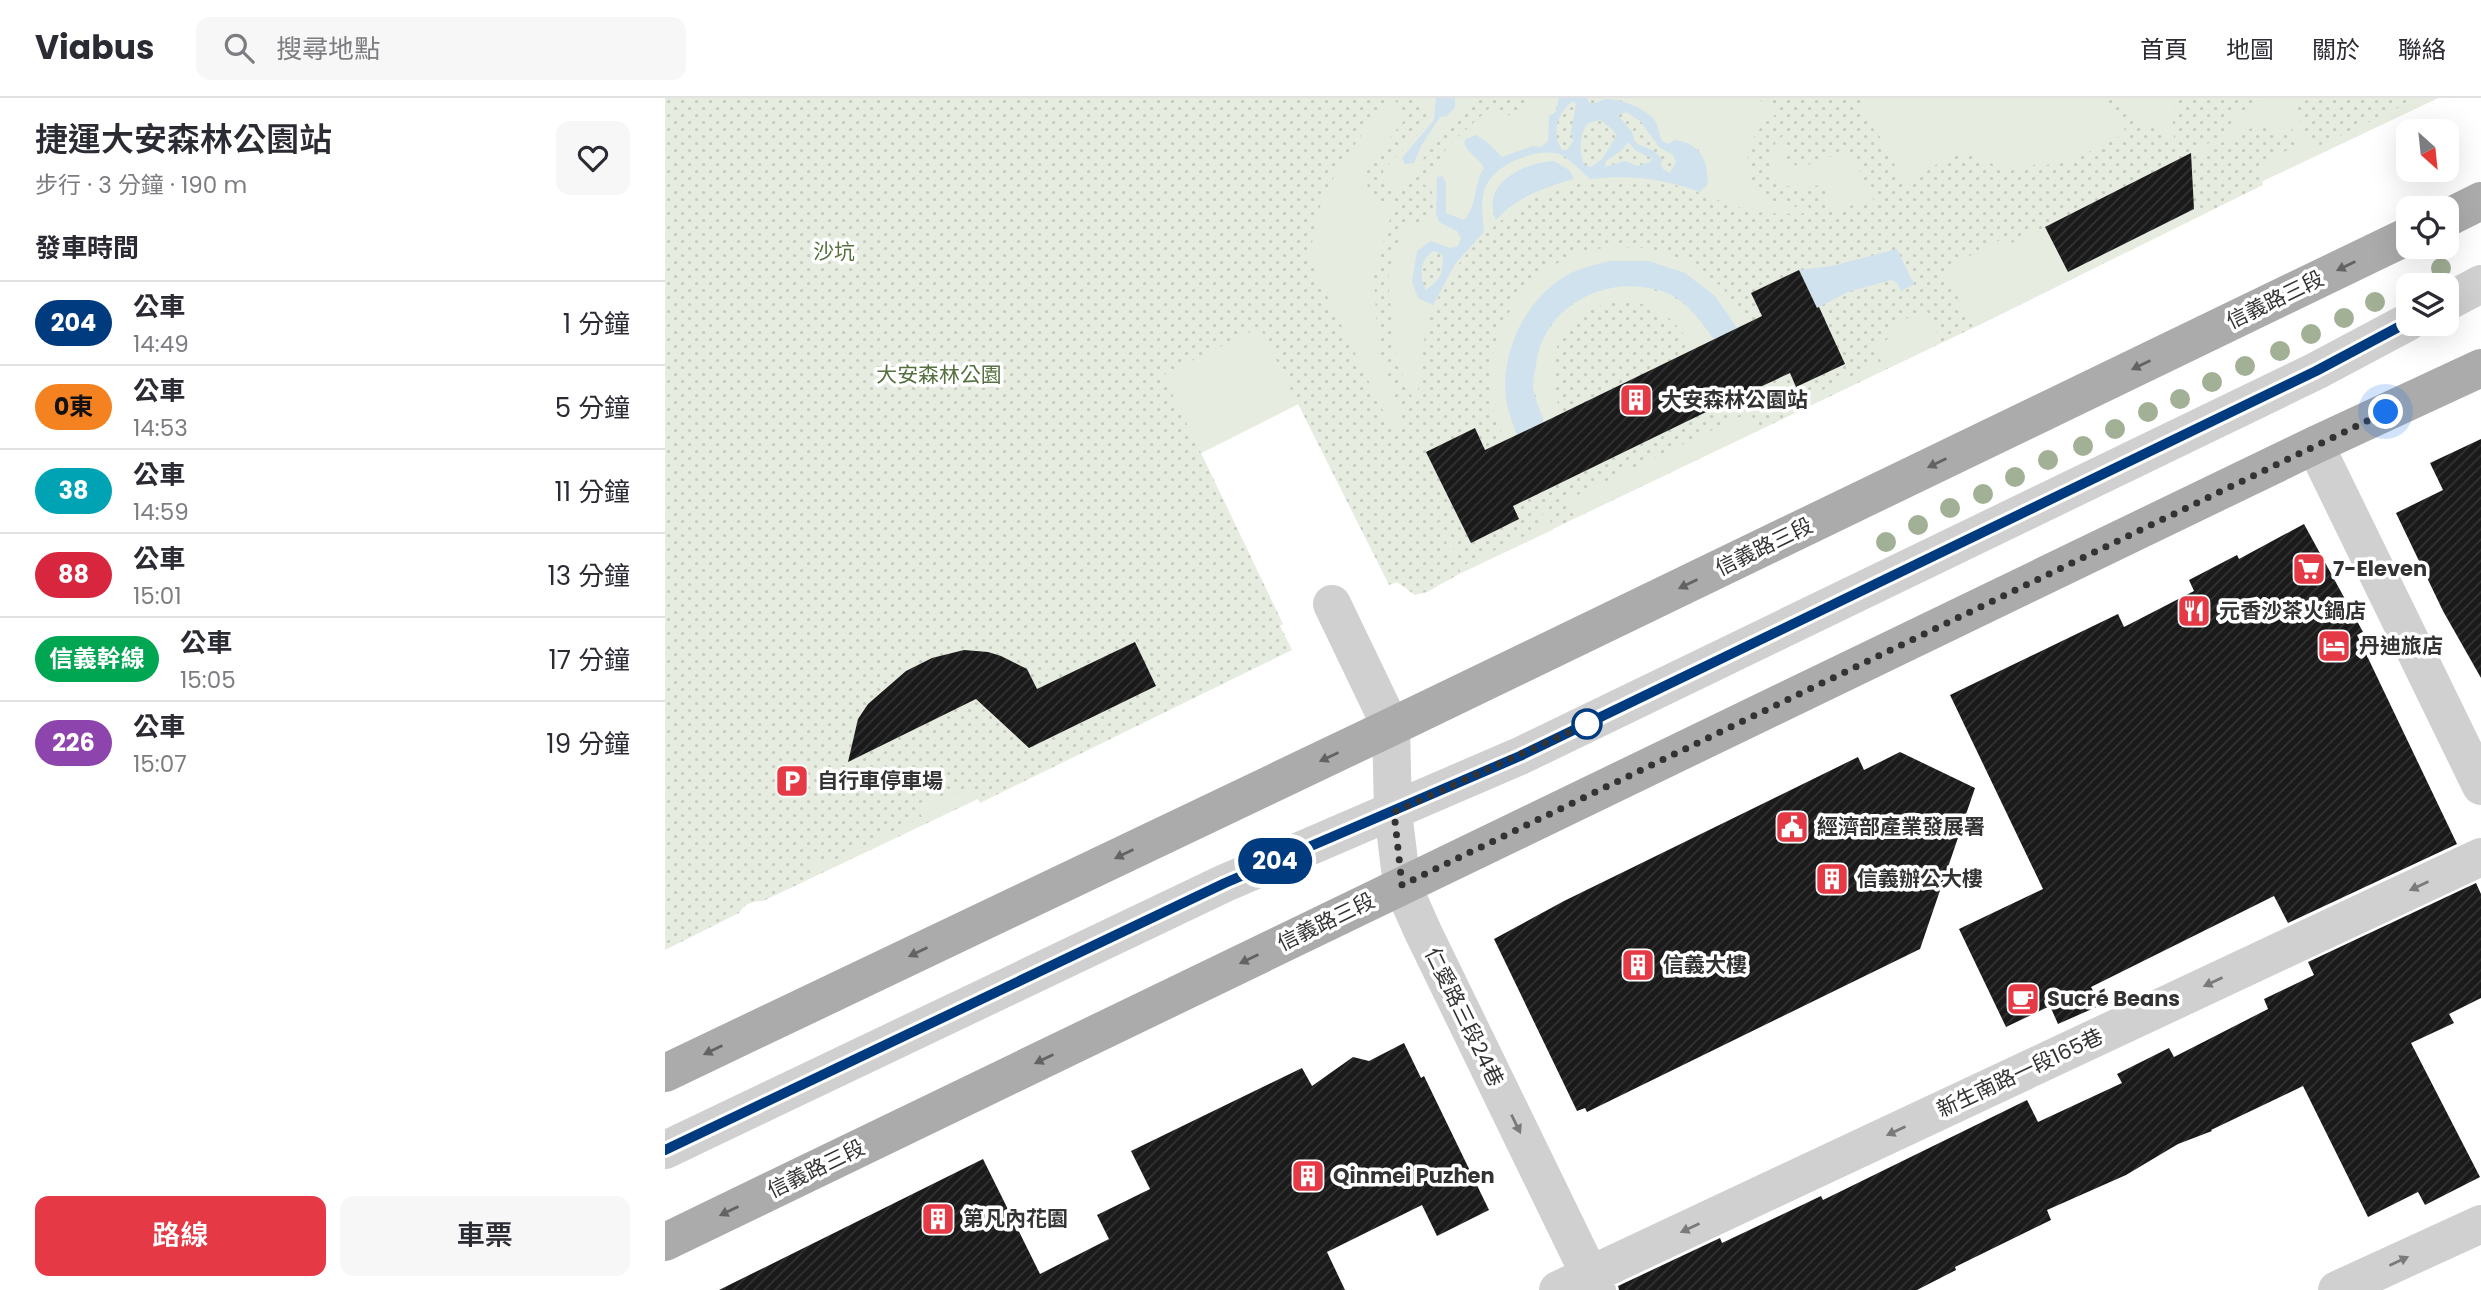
<!DOCTYPE html>
<html lang="zh-TW">
<head>
<meta charset="utf-8">
<style>
  body { margin:0; font-family:Poppins,"Noto Sans TC",sans-serif; background:#f7f7f7; color:#2b2b33; height:100vh; display:flex; flex-direction:column; font-size:26px; white-space:nowrap }
  * { box-sizing:border-box; margin:0 }
  p { font-size:23px; color:#7c7c81 }
  .icon { flex:none; width:38px; height:38px; fill:none; stroke:currentColor; stroke-width:2; stroke-linecap:round; stroke-linejoin:round }
  .map { position:relative; flex:1; overflow:hidden }
  .sheet { display:flex; flex-direction:column; background:#fff; width:665px }
  .sheet>* { flex:none }
  .badge { padding:0 14px; border-radius:23px; font-size:24px; line-height:46px }
  .needle { width:46px; rotate:153deg }
  .tools { position:absolute; left:1731px; top:21px; display:grid; gap:14px }
  .tools a { display:grid; place-items:center; width:63px; height:63px; border-radius:14px; background:#fff; box-shadow:0 7px 28px #0002; font-size:35px }
  .you { position:absolute; width:35px; height:35px; margin:-18px; border:5px solid #fff; border-radius:50%; background:#1a73e8; box-shadow:0 0 0 10px #1a73e833 }
  .map>.badge { position:absolute; translate:-50% -50%; box-shadow:0 0 0 4px #fff }
  h2 { padding:0 35px; font-size:26px; line-height:63px }
  .round { display:grid; place-items:center; flex:none; width:74px; height:74px; border-radius:14px; background:#f7f7f7 }
  .headline { display:flex; align-items:center; justify-content:space-between; height:119px; padding:0 35px }
  h1 { font-size:33px; font-weight:600; line-height:52px }
  .primary-button { display:flex; gap:14px; margin-top:auto; padding:14px 35px }
  .primary-button a { flex:1; height:80px; border-radius:14px; background:#e63946; color:#fff; font-size:28px; font-weight:600; line-height:80px; text-align:center }
  .primary-button a+a { background:#f7f7f7; color:#2b2b33 }
  ul { padding:0; list-style:none }
  li { display:flex; align-items:center; gap:21px; height:84px; padding:0 35px; border-top:2px solid #e1e1e2 }
  li div { flex:1 }
  li b { display:block; font-size:26px }
  li em { font-style:normal }
  li .badge { min-width:77px; font-weight:700; text-align:center }
  header { display:flex; align-items:center; gap:42px; box-sizing:border-box; height:98px; padding:0 35px; background:#fff; border-bottom:2px solid #e1e1e2 }
  header strong { font-size:33px }
  nav { display:flex; gap:38px; margin-inline-start:auto; font-size:24px }
  .search { width:490px; height:63px; background:#f7f7f7; display:flex; align-items:center; gap:18px; box-sizing:border-box; padding:0 24px; border-radius:14px; color:#7c7c81; font-size:26px }
  main { display:flex; flex:1; min-height:0 }
  .map>svg:first-child { display:block }
  .park { fill:url(#park-dots) }
  .garden { fill:#e6ecdf; fill-rule:evenodd }
  .water { fill:#cfe2ee; fill-rule:evenodd }
  .building { fill:url(#building-hatch) }
  .lines { fill:none; stroke-linecap:round; stroke-linejoin:round }
  .minor { stroke:#d0d0d0; stroke-width:38 }
  .major { stroke:#ababab; stroke-width:38 }
  .tree { fill:#a2b095 }
  .oneway { fill:#636363 }
  .oneway2 { fill:#7a7a7a }
  .line-casing { stroke:#fff; stroke-width:16 }
  .line { stroke:#003b80; stroke-width:10 }
  .walk { stroke:#333; stroke-width:7; stroke-dasharray:0 12.6 }
  .stop-dot { fill:#fff; stroke:#003b80; stroke-width:3.5 }
  .labels { text-anchor:middle; stroke-width:7; stroke-linejoin:round; paint-order:stroke }
  .park-label { font-size:21px; fill:#56703f; stroke:#fff }
  .street-label { font-size:21px; fill:#333; stroke:#fff }
  .poi-label { font-size:21px; font-weight:bold; fill:#333; stroke:#fff; text-anchor:start }
</style>
</head>
<body>
<header>
<strong>Viabus</strong>
<div class="search"><svg class="icon" aria-label="search" viewBox="0 0 24 24"><circle cx="10" cy="10" r="6"/><path d="M15 15l6 6"/></svg>搜尋地點</div>
<nav><a>首頁</a><a>地圖</a><a>關於</a><a>聯絡</a></nav>
</header>
<main>
<section class="sheet">
<div class="headline"><div><h1>捷運大安森林公園站</h1><p>步行 · 3 分鐘 · 190 m</p></div><a class="round"><svg class="icon" aria-label="heart" viewBox="0 0 24 24"><path d="M12 20l-8-8c-3-5 5-10 8-4 3-6 11-1 8 4z"/></svg></a></div>
<h2>發車時間</h2>
<ul>
<li><span class="badge" style="background:#003b80;color:#fff">204</span><div><b>公車</b><p>14:49</p></div><em>1 分鐘</em></li>
<li><span class="badge" style="background:#f58220;color:#111">0東</span><div><b>公車</b><p>14:53</p></div><em>5 分鐘</em></li>
<li><span class="badge" style="background:#00a3b4;color:#fff">38</span><div><b>公車</b><p>14:59</p></div><em>11 分鐘</em></li>
<li><span class="badge" style="background:#d7263d;color:#fff">88</span><div><b>公車</b><p>15:01</p></div><em>13 分鐘</em></li>
<li><span class="badge" style="background:#00a651;color:#fff">信義幹線</span><div><b>公車</b><p>15:05</p></div><em>17 分鐘</em></li>
<li><span class="badge" style="background:#8e44ad;color:#fff">226</span><div><b>公車</b><p>15:07</p></div><em>19 分鐘</em></li>
</ul>
<div class="primary-button"><a>路線</a><a>車票</a></div>
</section>
<div class="map">
<svg width="1816" height="1192" viewBox="0 0 1816 1192">
  <defs>
    <pattern id="park-dots" width="8" height="8" patternUnits="userSpaceOnUse" patternTransform="scale(1.75)"><rect width="8" height="8" fill="#e6ecdf"/><path d="M2 2h.1M6 6h.1" fill="none" stroke="#c6cbc0" stroke-width="1.8" stroke-linecap="round"/></pattern>
    <pattern id="building-hatch" width="6" height="6" patternUnits="userSpaceOnUse" patternTransform="scale(1.75)"><rect width="6" height="6" fill="#1a1a1a"/><path d="M-1 1l2-2M0 6l6-6M5 7l2-2" fill="none" stroke="#333"/></pattern>
  </defs>
  <rect width="100%" height="100%" fill="#fff"/>
  <path class="park" d="M0 0H1773L1597 83 1598 87 1314 227 796 475 762 494 750 497 732 484 724 487 633 306 536 355 618 526 615 528 627 552 315 705 313 701 98 803C87 803 79 806 74 815L0 852Z"/>
  <path class="garden" d="M750 0H814L781 28 737 91 720 88 718 72 763 26 764 18Z
    M864 0H894L882 35 883 43 876 50 867 48 836 60 822 44 801 52 815 62 820 70C808 86 813 108 798 122L781 115 772 79V116L775 124 792 133 796 140 793 148 785 150 777 146 752 153 747 184 753 200 778 185 790 166 819 134 817 107 820 89 830 76 849 62 875 55H892L908 66 955 78 982 79 1008 84 1035 94 1043 86 1034 52 1003 46 997 43 989 22 959 3 945 0H1092L1113 15C1059 50 1081 113 1144 109L1145 115C1123 116 1097 117 1076 110 1053 103 1029 91 1005 86 970 79 912 81 879 96 835 116 792 158 772 202 764 219 759 241 756 259 754 276 755 288 750 306L731 262 723 181 740 125C766 127 772 113 766 90L758 86 783 48 826 9 833 14 847 18 861 9ZM908 81C881 89 850 99 831 122 826 112 826 104 830 94Z
    M1196 0H1437L1447 11 1462 35 1399 66 1397 60 1376 70 1373 65 1352 75 1350 70 1338 76C1299 35 1276 64 1240 90 1232 73 1225 54 1215 39 1205 25 1196 20 1196 0Z
    M1451 0H1515C1507 12 1507 25 1509 40L1505 42 1488 22 1475 29Z
    M1604 0H1646L1628 9 1649 51 1753 0H1773L1596 84 1589 70 1634 46 1627 31 1612 39 1603 22 1532 57 1530 52 1570 32 1565 19Z
    M729 1 743 18 702 67 701 80 704 96 709 101 729 106 709 179 713 252 739 328 728 333 644 161 653 113 672 72 705 25Z
    M1122 36 1117 46 1119 57 1127 66 1137 69 1184 52 1209 103 1165 112 1163 86C1149 88 1130 92 1118 86 1097 75 1102 44 1122 36Z
    M1529 111 1534 118 1314 227 1305 224 1279 171 1343 138 1347 145 1380 129 1403 174Z
    M941 149 984 150 1024 164 1058 190 1081 225 1072 230 1050 198 1020 175 983 163H945L908 174 841 301 852 337 840 344C835 330 828 316 826 302 819 245 848 188 900 161 912 155 928 153 941 149Z
    M958 187C1009 194 1019 199 1049 241L1028 251C979 156 852 217 897 315L879 324 868 288 873 251 892 218 922 196Z
    M1261 211 1273 237V246L1121 318 1118 311 1216 264 1209 248 1225 240 1221 231Z
    M595 229 633 306 536 355 498 277Z
    M1085 314 1094 332 912 419 904 401Z
    M881 414 889 431 796 475 772 425 775 424 797 468 882 427 877 416Z
    M307 687 313 700 153 776 143 755 148 752 156 769 257 719 251 707 271 697 275 703Z"/>
  <path class="water" d="M771 0H790V9L782 18 775 19 756 48 749 65 740 66 737 60 769 22Z
    M894 0H922L925 5C933 6 935 2 941 1 954 0 981 11 989 21 993 27 994 36 997 43L1003 46 1010 42C1036 46 1042 61 1043 85L1035 94C996 80 966 77 925 81 915 72 902 57 890 55 867 51 829 67 820 90 815 103 818 120 819 134L790 166 768 207 753 200 747 184 752 153 766 143 785 150 793 148 796 140 792 133 774 124 771 116 772 79 777 78 781 84V115L799 122C813 108 808 86 819 70 814 60 803 56 799 45L801 41 811 37 822 44 837 59 867 48 876 49 883 43 884 18 891 14ZM908 3 911 6 906 33 908 43 902 52H897C886 35 892 15 908 3ZM961 14 975 23 994 49 1008 57 1011 64 1005 75 998 71 996 66 997 61 989 53 970 45 967 34 953 17ZM935 22 948 32 952 37 937 61 926 69 919 67C914 54 914 37 923 25ZM963 44 971 53 987 60 985 64 972 68 960 63 940 69 941 63 957 52ZM769 153 778 157C777 177 777 180 761 192 754 179 754 161 769 153Z
    M889 63 904 72 909 81C880 89 850 100 831 122 815 85 859 65 889 63Z
    M1232 151 1249 186 1236 193 1232 185 1226 182 1183 194 1152 210 1134 172 1167 168Z
    M945 163H983L1020 175 1050 198 1072 230 1049 241C1034 221 1019 198 993 192 939 177 879 208 871 266 870 273 868 281 868 288 869 300 876 313 879 324L852 337C848 326 843 313 841 301 835 251 863 196 908 174 920 169 933 166 945 163Z"/>
  <path class="building" d="M1526 55 1529 111 1403 174 1380 129Z
    M1134 172 1152 210 1154 209 1180 266 1131 289 1125 275 1037 316 848 408 854 421 806 445 761 354 810 330 820 352 879 324 1097 218 1086 195Z
    M1816 341V580L1778 513 1731 415 1778 392 1765 365Z
    M1639 426 1698 534 1692 537 1792 746 1623 825 1609 798 1426 889 1436 907 1393 926 1385 908 1341 929 1294 831 1378 791 1285 597 1453 516 1459 529 1529 493 1524 482 1572 457 1574 461Z
    M470 544 491 588 364 650 311 601 183 664 193 621 203 606 241 573 267 560 299 552 323 554 336 558 362 571 372 591Z
    M1235 654 1310 690 1255 851 922 1014 920 1010 912 1013 829 841 899 803 1193 659 1199 672Z
    M1811 785 1816 796V900L1784 916 1789 925 1746 945 1815 1079 1760 1107 1753 1094 1703 1119 1638 988 1546 1032 1547 1033 1513 1046 1461 1077 1382 1112 1386 1122 1290 1169 1291 1172 1252 1192H954L953 1188 1055 1140 1057 1145 1156 1098 1158 1102 1362 1002 1373 1024 1457 985 1452 976 1504 950 1509 959 1603 911 1599 901 1649 877 1643 864Z
    M739 945 756 980 759 978 824 1112 772 1138 757 1107 662 1154 680 1192H54L318 1061 375 1176 444 1141 432 1117 485 1091 466 1053 637 970 647 988 688 959 704 963Z"/>
  <g class="lines">
    <path class="minor" d="M1782 204 1816 186
      M1650 347 1816 688
      M667 506 726 629 728 714 737 787 758 834 932 1192
      M0 1052 560 785 855 658 1651 273 1743 224
      M893 1192 1816 759
      M1672 1192 1816 1126"/>
    <path class="major" d="M1782 120 1816 103
      M0 975 726 629 1743 138
      M0 1144 1650 347 1816 270"/>
  </g>
  <g class="tree">
    <circle cx="1776" cy="170" r="10"/>
    <circle cx="1710" cy="204" r="10"/>
    <circle cx="1679" cy="220" r="10"/>
    <circle cx="1646" cy="236" r="10"/>
    <circle cx="1615" cy="253" r="10"/>
    <circle cx="1580" cy="268" r="10"/>
    <circle cx="1547" cy="284" r="10"/>
    <circle cx="1515" cy="301" r="10"/>
    <circle cx="1483" cy="314" r="10"/>
    <circle cx="1450" cy="331" r="10"/>
    <circle cx="1418" cy="348" r="10"/>
    <circle cx="1383" cy="362" r="10"/>
    <circle cx="1350" cy="379" r="10"/>
    <circle cx="1318" cy="396" r="10"/>
    <circle cx="1285" cy="410" r="10"/>
    <circle cx="1253" cy="427" r="10"/>
    <circle cx="1221" cy="444" r="10"/>
  </g>
  <defs><path id="oneway-solid" d="M-6-.8H1V-3.2L6.5 0L1 3.2V.8H-6Z" transform="scale(1.75)"/></defs>
  <g class="oneway">
    <use href="#oneway-solid" transform="translate(1681 168) rotate(154)"/>
    <use href="#oneway-solid" transform="translate(1476 267) rotate(154)"/>
    <use href="#oneway-solid" transform="translate(1272 365) rotate(154)"/>
    <use href="#oneway-solid" transform="translate(1023 486) rotate(154)"/>
    <use href="#oneway-solid" transform="translate(664 659) rotate(155)"/>
    <use href="#oneway-solid" transform="translate(459 756) rotate(154)"/>
    <use href="#oneway-solid" transform="translate(253 854) rotate(154)"/>
    <use href="#oneway-solid" transform="translate(584 861) rotate(154)"/>
    <use href="#oneway-solid" transform="translate(48 952) rotate(154)"/>
    <use href="#oneway-solid" transform="translate(379 961) rotate(154)"/>
    <use href="#oneway-solid" transform="translate(64 1113) rotate(154)"/>
  </g>
  <g class="oneway2">
    <use href="#oneway-solid" transform="translate(1754 788) rotate(155)"/>
    <use href="#oneway-solid" transform="translate(1548 884) rotate(155)"/>
    <use href="#oneway-solid" transform="translate(851 1026) rotate(64)"/>
    <use href="#oneway-solid" transform="translate(1231 1033) rotate(155)"/>
    <use href="#oneway-solid" transform="translate(1025 1130) rotate(155)"/>
    <use href="#oneway-solid" transform="translate(1734 1163) rotate(-25)"/>
  </g>
  <g class="lines">
    <defs>
      <path id="line" d="M0 1052 560 785 855 658 1651 273 1743 224"/>
    </defs>
    <use href="#line" class="line-casing"/>
    <use href="#line" class="line"/>
    <path class="walk" d="M922 626 924 625 729 714 737 787 1721 314"/>
  </g>
  <defs>
    <symbol id="building-square" viewBox="-11 -11 22 22"><rect x="-9" y="-9" width="18" height="18" rx="4" fill="#e63946" stroke="#fff"/><path d="M-4-6H4V6H1V3H-1V6H-4ZM-2.5-4.3h1.7v1.8h-1.7ZM.8-4.3h1.7v1.8H.8ZM-2.5-1h1.7V.8h-1.7ZM.8-1h1.7V.8H.8Z" fill="#fff"/></symbol>
    <symbol id="supermarket-square" viewBox="-11 -11 22 22"><rect x="-9" y="-9" width="18" height="18" rx="4" fill="#e63946" stroke="#fff"/><path d="M-6-5.5h2.5l.6 2H6L4.5 2H-2.5L-4.4-4H-6ZM-1.5 3.2a1.3 1.3 0 1 0 .1 0ZM3 3.2a1.3 1.3 0 1 0 .1 0Z" fill="#fff"/></symbol>
    <symbol id="restaurant-square" viewBox="-11 -11 22 22"><rect x="-9" y="-9" width="18" height="18" rx="4" fill="#e63946" stroke="#fff"/><path d="M-5-6h1v4h1v-4h1v4h1v-4h1v5L-1.5 .5V6h-2V.5L-5-1ZM5-6V6H3V1.5H1.5Q1.5-4 5-6Z" fill="#fff"/></symbol>
    <symbol id="hotel-square" viewBox="-11 -11 22 22"><rect x="-9" y="-9" width="18" height="18" rx="4" fill="#e63946" stroke="#fff"/><path d="M-6-4.5h1.5V1H6V5H4.5V3h-9V5H-6ZM-4 0a1.8 1.8 0 1 1 3.6 0ZM.5 0V-2.5h3Q6-2.5 6 0Z" fill="#fff"/></symbol>
    <symbol id="parking-square" viewBox="-11 -11 22 22"><rect x="-9" y="-9" width="18" height="18" rx="4" fill="#e63946" stroke="#fff"/><path d="M-3.5-5.5H1a3.5 3.5 0 0 1 0 7H-1V5.5H-3.5ZM-1-3.4V-.6H.8a1.4 1.4 0 0 0 0-2.8Z" fill="#fff"/></symbol>
    <symbol id="civic-square" viewBox="-11 -11 22 22"><rect x="-9" y="-9" width="18" height="18" rx="4" fill="#e63946" stroke="#fff"/><path d="M-.6-6.5H3V-4.5H.6V-3L4-1V1h2V6H-6V1h2V-1L-.6-3ZM-1.2 2.5V6h2.4V2.5Z" fill="#fff"/></symbol>
    <symbol id="cafe-square" viewBox="-11 -11 22 22"><rect x="-9" y="-9" width="18" height="18" rx="4" fill="#e63946" stroke="#fff"/><path d="M-5.5-4.5H6V0H3Q3 3.5 0 3.5H-2.5Q-5.5 3.5-5.5 0ZM3-3.2v2h1.7v-2ZM-6 4.5H4V6H-6Z" fill="#fff"/></symbol>
  </defs>
  <g fill-rule="evenodd">
    <use href="#building-square" x="952" y="283" width="38" height="38"/>
    <use href="#supermarket-square" x="1625" y="452" width="38" height="38"/>
    <use href="#restaurant-square" x="1510" y="494" width="38" height="38"/>
    <use href="#hotel-square" x="1650" y="529" width="38" height="38"/>
    <use href="#parking-square" x="108" y="664" width="38" height="38"/>
    <use href="#civic-square" x="1108" y="710" width="38" height="38"/>
    <use href="#building-square" x="1148" y="762" width="38" height="38"/>
    <use href="#building-square" x="954" y="848" width="38" height="38"/>
    <use href="#cafe-square" x="1339" y="882" width="38" height="38"/>
    <use href="#building-square" x="624" y="1059" width="38" height="38"/>
    <use href="#building-square" x="254" y="1102" width="38" height="38"/>
  </g>
  <circle class="stop-dot" cx="922" cy="626" r="14"/>
  <g class="labels">
    <g class="park-label">
      <text x="169" y="161">沙坑</text>
      <text x="274" y="284">大安森林公園</text>
    </g>
    <g class="street-label">
      <text transform="translate(1610 202) rotate(-26)" y="7">信義路三段</text>
      <text transform="translate(1099 449) rotate(-26)" y="7">信義路三段</text>
      <text transform="translate(661 824) rotate(-26)" y="7">信義路三段</text>
      <text transform="translate(799 919) rotate(64)" y="7">仁愛路三段24巷</text>
      <text transform="translate(1355 975) rotate(-25)" y="7">新生南路一段165巷</text>
      <text transform="translate(151 1071) rotate(-26)" y="7">信義路三段</text>
    </g>
    <g class="poi-label">
      <text x="996" y="309">大安森林公園站</text>
      <text x="1668" y="478">7-Eleven</text>
      <text x="1554" y="520">元香沙茶火鍋店</text>
      <text x="1694" y="555">丹迪旅店</text>
      <text x="152" y="690">自行車停車場</text>
      <text x="1152" y="736">經濟部產業發展署</text>
      <text x="1192" y="788">信義辦公大樓</text>
      <text x="998" y="874">信義大樓</text>
      <text x="1382" y="908">Sucré Beans</text>
      <text x="668" y="1085">Qinmei Puzhen</text>
      <text x="298" y="1128">第凡內花園</text>
    </g>
  </g>
</svg>
<div class="tools">
<a><svg class="needle" viewBox="-14 -14 28 28"><path d="M0-13l5 13h-10z" fill="#e53935"/><path d="M0 13l5-13h-10z" fill="#7c7c81"/></svg></a>
<a><svg class="icon" aria-label="locate" viewBox="0 0 24 24"><circle cx="12" cy="12" r="6"/><path d="M12 2v4M12 18v4M2 12h4M18 12h4"/></svg></a>
<a><svg class="icon" aria-label="layers" viewBox="0 0 24 24"><path d="M12 4l9 5-9 5-9-5zM3 14l9 5 9-5"/></svg></a>
</div>
<div class="you" style="left:1721px;top:314px"></div>
<b class="badge" style="left:610px;top:763px;background:#003b80;color:#fff">204</b>
</div>
</main>
</body>
</html>
